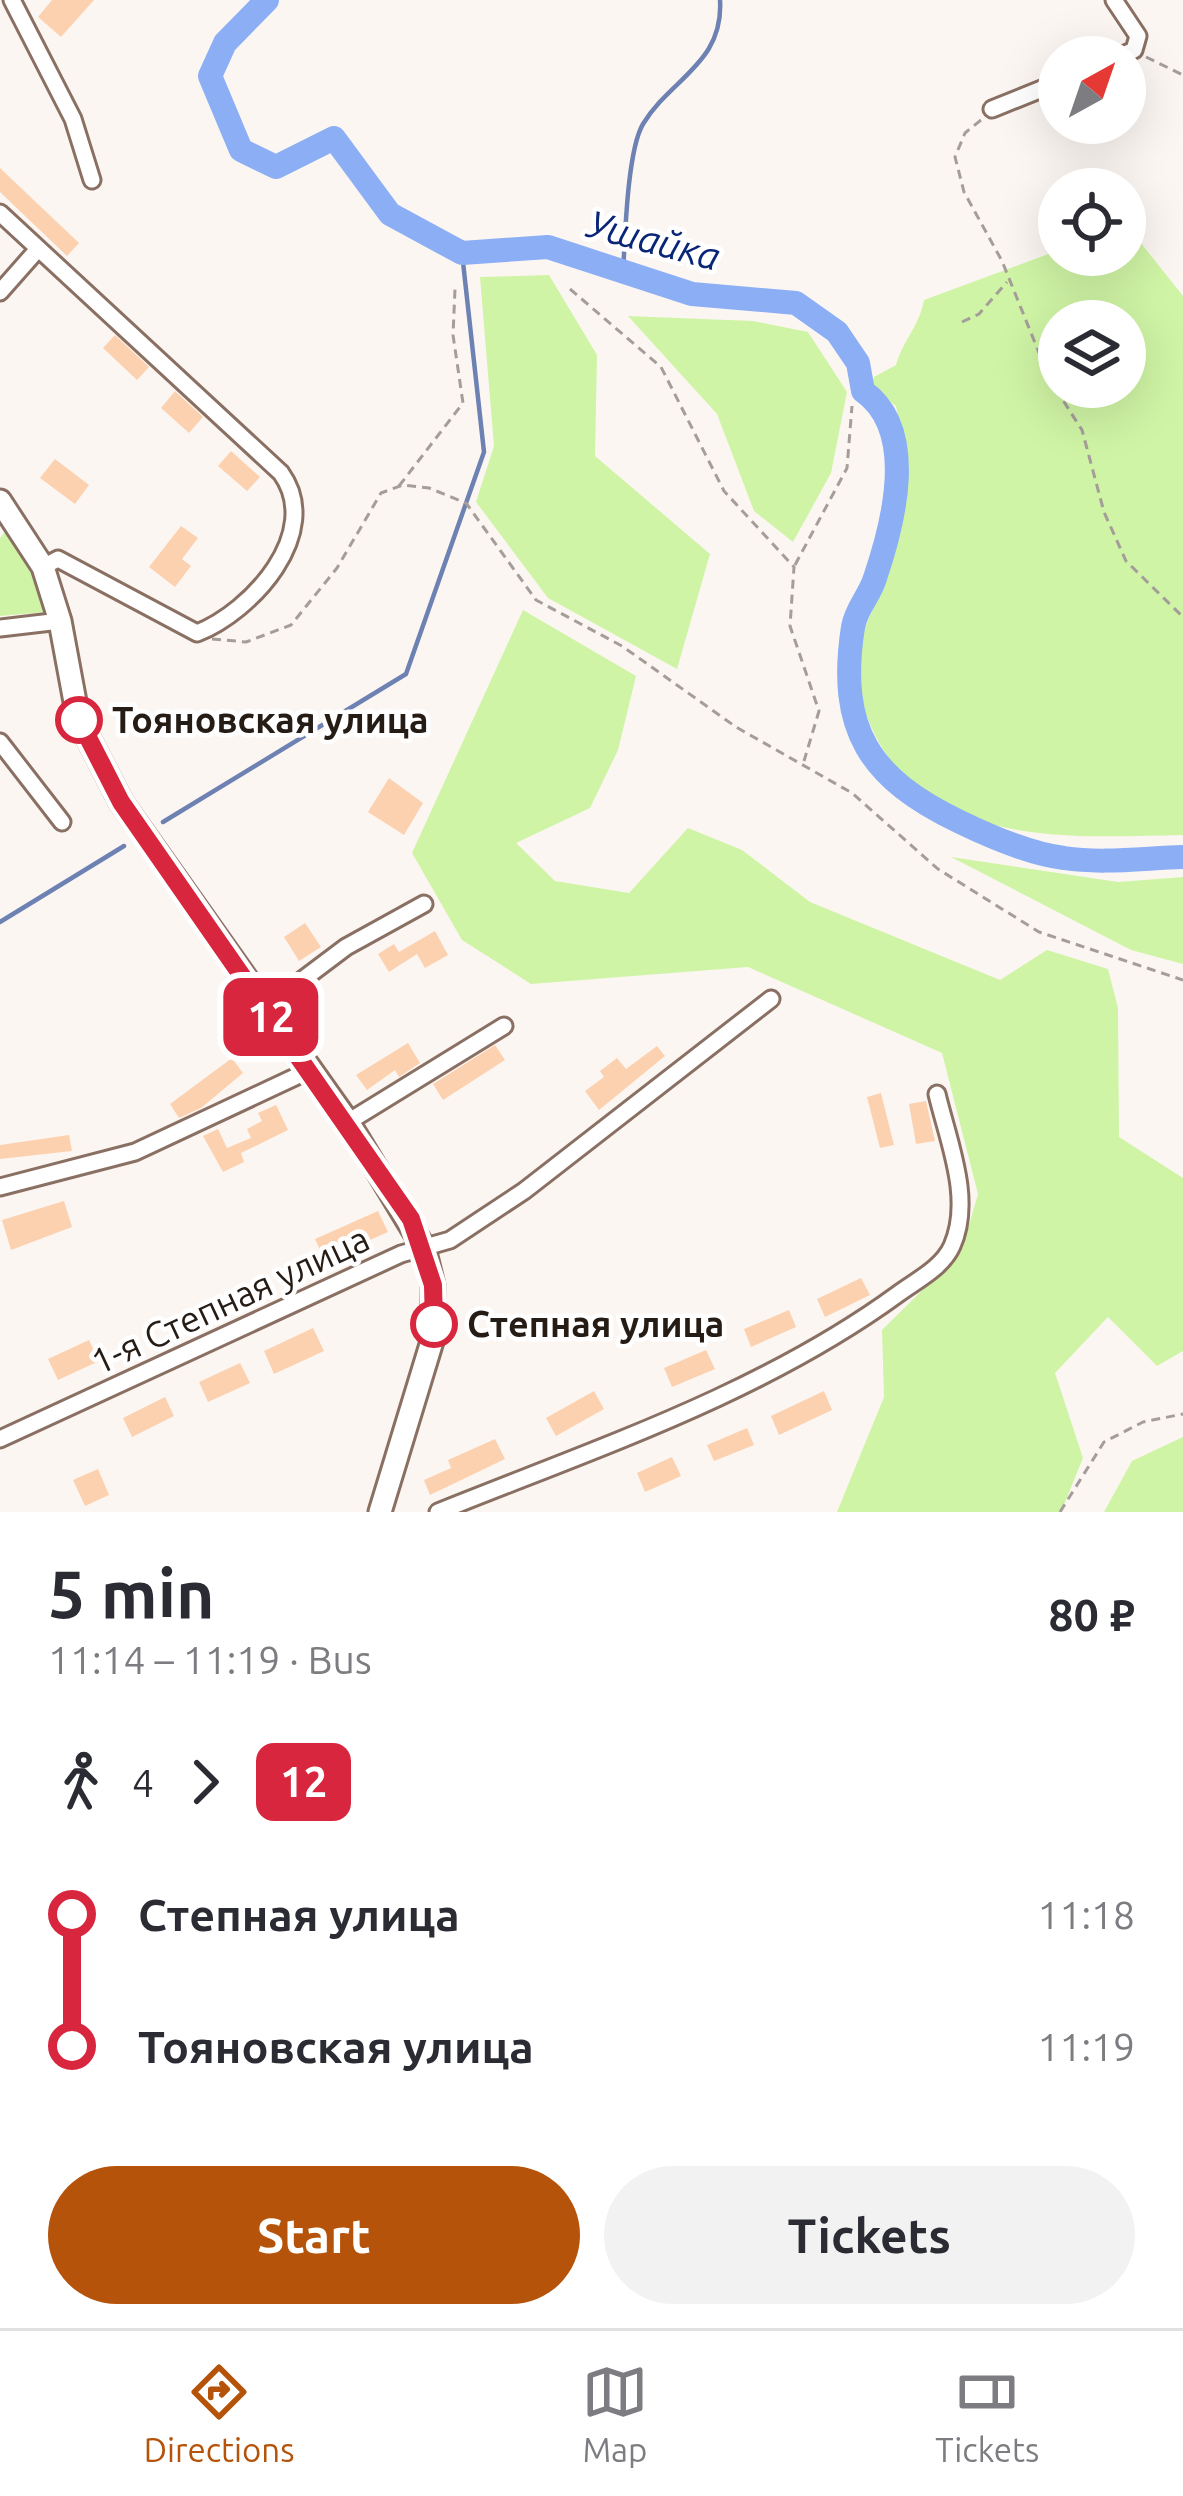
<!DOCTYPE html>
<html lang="en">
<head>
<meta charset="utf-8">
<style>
  body { margin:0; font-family:Ubuntu,sans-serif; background:#f2f2f3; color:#2b2b33; height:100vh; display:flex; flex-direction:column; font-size:45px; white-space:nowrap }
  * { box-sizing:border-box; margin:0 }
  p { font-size:39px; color:#7c7c81 }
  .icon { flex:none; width:66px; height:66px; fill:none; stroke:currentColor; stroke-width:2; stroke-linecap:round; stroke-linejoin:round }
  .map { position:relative; height:1512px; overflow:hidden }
  .drawer { display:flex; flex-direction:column; background:#fff; flex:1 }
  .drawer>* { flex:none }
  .badge { padding:0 24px; border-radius:18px; font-size:42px; line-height:78px }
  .needle { width:78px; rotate:40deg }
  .buttons { position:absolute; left:1038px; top:36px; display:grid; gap:24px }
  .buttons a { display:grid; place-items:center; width:108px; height:108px; border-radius:50%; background:#fff; box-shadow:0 12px 48px #0002; font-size:60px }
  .map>.badge { position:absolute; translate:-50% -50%; box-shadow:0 0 0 6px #fff }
  .legs { display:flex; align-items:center; gap:18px; height:132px; padding:0 48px; font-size:39px }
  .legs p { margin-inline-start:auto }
  .overview { display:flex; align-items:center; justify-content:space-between; height:204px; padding:0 48px }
  h1 { font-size:66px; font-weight:700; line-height:90px }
  .button { display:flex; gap:24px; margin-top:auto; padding:24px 48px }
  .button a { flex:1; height:138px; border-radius:72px; background:#b45309; color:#fff; font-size:48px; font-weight:700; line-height:138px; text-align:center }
  .button a+a { background:#f2f2f3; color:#2b2b33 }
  ul { padding:0 48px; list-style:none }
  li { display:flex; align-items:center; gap:42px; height:132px; font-size:45px }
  li i { display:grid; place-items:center; width:18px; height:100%; margin:0 15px; background:currentColor }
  li i::after { content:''; width:30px; height:30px; margin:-15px; border:9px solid; border-radius:50%; background:#fff }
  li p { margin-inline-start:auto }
  li:first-child i { background:linear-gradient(#0000 50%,currentColor 0) }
  li:last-child i { background:linear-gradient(currentColor 50%,#0000 0) }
  .menu { display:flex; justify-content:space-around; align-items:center; height:168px; border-top:3px solid #e1e1e2; background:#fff; font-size:33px; color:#7c7c81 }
  .menu a { display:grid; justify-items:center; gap:6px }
  .menu .selected { color:#b45309 }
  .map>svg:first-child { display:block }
  .green { fill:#cff4a5; fill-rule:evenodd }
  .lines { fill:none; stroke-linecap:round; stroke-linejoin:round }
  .stream { stroke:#6d82b2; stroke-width:4.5 }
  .river { stroke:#8caef5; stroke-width:24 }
  .building { fill:#fcd1af }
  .street-casing { stroke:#8a7063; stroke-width:21 }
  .secondary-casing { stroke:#8a7063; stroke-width:27 }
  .path { stroke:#a59d99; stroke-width:3; stroke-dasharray:9 6; stroke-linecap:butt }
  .street { stroke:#fff; stroke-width:15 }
  .secondary { stroke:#fff; stroke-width:21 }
  .line-1-casing { stroke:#fff; stroke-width:27 }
  .line-1 { stroke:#d7263d; stroke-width:18 }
  .stop-1-dot { fill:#fff; stroke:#d7263d; stroke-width:6 }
  .labels { text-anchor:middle; stroke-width:9; stroke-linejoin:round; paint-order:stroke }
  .stop-label { font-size:36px; font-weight:bold; fill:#261c16; stroke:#fff; text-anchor:start }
  .street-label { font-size:36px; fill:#261c16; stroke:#fff }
  .water-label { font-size:39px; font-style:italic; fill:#092676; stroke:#fff }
</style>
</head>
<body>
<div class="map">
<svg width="1183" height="1512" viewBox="0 0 1183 1512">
  <rect width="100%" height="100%" fill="#fcf6f3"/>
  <path class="green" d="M1129 228 1183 296V835C1073 837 931 849 874 733 861 706 851 674 859 644 866 621 879 599 887 576 908 516 908 467 896 406L871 389 874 377 896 365C903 340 919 327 924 300L1059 250V255H1125ZM1059 321H1125V387H1059Z
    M549 275 597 355 595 456 710 554 677 669 548 598 476 502 494 446 480 277Z
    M628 316 753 321 808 332 847 392 831 473 793 542 754 511 717 414Z
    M7 529 38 572 46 612 0 616V538Z
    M523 610 636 676 618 750 590 808 516 843 555 881 629 893 688 828 742 850 810 902 1000 980 1047 950 1108 969 1118 1008 1119 1137 1183 1178V1351L1157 1366 1108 1317 1055 1373 1083 1458 1061 1512H837L884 1397 882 1330 961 1252 978 1194 942 1053 748 967 531 984 462 940 412 853Z
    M951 857 1118 882 1183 877V964L1131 950Z
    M1183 1437V1512H1104L1132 1461Z"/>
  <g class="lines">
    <path class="stream" d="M623 274C625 240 627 151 643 124 671 78 724 63 720 0
      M163 822 406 674 484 452 462 253
      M0 922 124 846"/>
    <path class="river" d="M267 0 225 43 210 76 241 150 276 167 334 138 390 214 462 253 548 247 692 294 796 303 837 332 858 363 863 391C918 430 894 522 875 578 870 595 856 609 853 627 837 730 870 779 960 822 991 837 1030 854 1064 858 1102 864 1145 858 1183 857"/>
  </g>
  <path class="building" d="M52 0H94L61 37 38 17Z
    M0 168 79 243 67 256 0 192Z
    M115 335 149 367 137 380 103 348Z
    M175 391 203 417 189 433 161 408Z
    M231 451 260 477 247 491 218 466Z
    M55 459 89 485 75 504 40 478Z
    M181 526 198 538 182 559 191 566 175 587 149 567Z
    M389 778 423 803 404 835 368 812Z
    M305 923 321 947 299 961 284 937Z
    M435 931 448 955 425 968 417 954 389 972 378 954 394 944 399 952Z
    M408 1043 420 1063 399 1077 395 1070 367 1090 356 1075Z
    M495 1045 505 1060 443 1100 433 1084Z
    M657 1046 665 1056 599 1110 585 1091 604 1077 600 1071 617 1058 626 1069Z
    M232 1058 243 1073 201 1108 179 1118 170 1104Z
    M881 1093 894 1145 880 1148 867 1097Z
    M926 1101 935 1141 916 1144 909 1104Z
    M276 1105 288 1130 241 1153 244 1162 223 1172 203 1136 218 1129 227 1148 251 1138 247 1129 262 1121 258 1113Z
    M69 1135 72 1151 0 1159V1145Z
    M64 1201 72 1227 11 1250 2 1220Z
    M378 1211 388 1232 370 1240 366 1233 322 1254 315 1239Z
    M861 1278 870 1295 825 1317 817 1299Z
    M789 1310 796 1327 751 1347 744 1329Z
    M313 1328 324 1351 274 1374 264 1351Z
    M89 1340 99 1361 58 1380 48 1359Z
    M706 1350 715 1369 672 1387 664 1368Z
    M240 1363 250 1383 208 1402 199 1382Z
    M594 1391 604 1409 556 1436 546 1418Z
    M824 1391 832 1410 779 1435 771 1416Z
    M165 1397 174 1416 132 1437 123 1418Z
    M747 1428 754 1445 714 1461 707 1445Z
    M495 1439 505 1459 430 1495 424 1480 451 1468 448 1460Z
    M672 1457 681 1476 645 1492 637 1473Z
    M98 1469 109 1495 85 1506 73 1480Z"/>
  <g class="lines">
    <defs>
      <path id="street" d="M12 0 73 119 92 180
        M1114 0 1138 36 1134 50 1118 57
        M992 109 1059 82
        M0 213 281 473C324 533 251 612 197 633L58 559 43 567
        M0 292 38 249
        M0 628 60 621
        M0 742 62 822
        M265 1008 346 947 424 904
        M348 1122 504 1026
        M0 1187 135 1152 310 1070
        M0 1439 401 1254 450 1240 524 1191 771 999
        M438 1512C594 1449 761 1394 898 1294 917 1280 942 1268 952 1246 973 1199 948 1141 937 1094"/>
      <path id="secondary" d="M0 501 43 567 60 621 78 718 121 802 348 1122 424 1248 433 1285V1338L380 1512"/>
    </defs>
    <use href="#street" class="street-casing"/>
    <use href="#secondary" class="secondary-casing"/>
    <path class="path" d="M1146 57 1183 75
      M981 120 965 133 955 157 964 192 1002 261 1050 380 1082 430 1104 512 1126 561 1183 617
      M570 289 661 367 724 491 794 567 790 626 819 711 804 761
      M962 322 979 314 1007 282
      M399 486 463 403 453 335 455 289
      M795 565 847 468 852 406
      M212 639 246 642 291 625 337 568 381 493 403 485 429 488 466 503 536 600 622 646 736 727 852 793 938 869 1039 932 1183 980
      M1060 1512 1104 1442 1143 1422 1183 1414"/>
    <use href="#street" class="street"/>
    <use href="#secondary" class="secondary"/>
  </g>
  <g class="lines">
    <defs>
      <path id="line-1" d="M79 720 121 802 411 1219 433 1285 434 1324"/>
    </defs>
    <use href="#line-1" class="line-1-casing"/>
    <use href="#line-1" class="line-1"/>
  </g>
  <g class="stop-1-dot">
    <circle cx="79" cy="720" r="21"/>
    <circle cx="434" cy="1324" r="21"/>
  </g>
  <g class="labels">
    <g class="stop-label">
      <text x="112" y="733">Тояновская улица</text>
      <text x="467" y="1337">Степная улица</text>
    </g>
    <g class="street-label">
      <text transform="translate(230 1300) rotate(-25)" y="13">1-я Степная улица</text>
    </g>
    <g class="water-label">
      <text transform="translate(654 240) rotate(15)" y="14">Ушайка</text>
    </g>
  </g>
</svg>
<div class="buttons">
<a><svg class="needle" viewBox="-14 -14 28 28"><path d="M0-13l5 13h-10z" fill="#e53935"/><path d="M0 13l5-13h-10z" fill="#7c7c81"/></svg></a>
<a><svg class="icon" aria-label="locate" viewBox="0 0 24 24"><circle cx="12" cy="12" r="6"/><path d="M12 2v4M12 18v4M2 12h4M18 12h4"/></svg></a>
<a><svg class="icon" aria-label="layers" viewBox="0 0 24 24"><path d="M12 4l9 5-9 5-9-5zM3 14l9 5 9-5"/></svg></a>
</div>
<b class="badge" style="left:271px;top:1017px;background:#d7263d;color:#fff">12</b>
</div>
<section class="drawer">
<div class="overview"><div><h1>5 min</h1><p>11:14 – 11:19 · Bus</p></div><b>80 ₽</b></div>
<div class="legs"><svg class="icon" aria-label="walk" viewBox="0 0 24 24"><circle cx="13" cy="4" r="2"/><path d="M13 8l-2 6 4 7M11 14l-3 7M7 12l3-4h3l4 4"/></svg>4<svg class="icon" aria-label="forward" viewBox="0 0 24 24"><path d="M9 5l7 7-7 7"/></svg><b class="badge" style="background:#d7263d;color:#fff">12</b></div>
<ul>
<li><i style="color:#d7263d"></i><b>Степная улица</b><p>11:18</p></li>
<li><i style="color:#d7263d"></i><b>Тояновская улица</b><p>11:19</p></li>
</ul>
<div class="button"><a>Start</a><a>Tickets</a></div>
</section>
<nav class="menu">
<a class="selected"><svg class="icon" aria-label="directions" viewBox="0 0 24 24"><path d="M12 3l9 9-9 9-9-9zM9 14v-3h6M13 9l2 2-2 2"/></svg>Directions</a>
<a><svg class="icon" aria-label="map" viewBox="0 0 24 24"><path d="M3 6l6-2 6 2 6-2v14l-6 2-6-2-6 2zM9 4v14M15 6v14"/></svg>Map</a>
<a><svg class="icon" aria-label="tickets" viewBox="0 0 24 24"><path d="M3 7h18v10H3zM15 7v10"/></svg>Tickets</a>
</nav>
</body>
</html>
